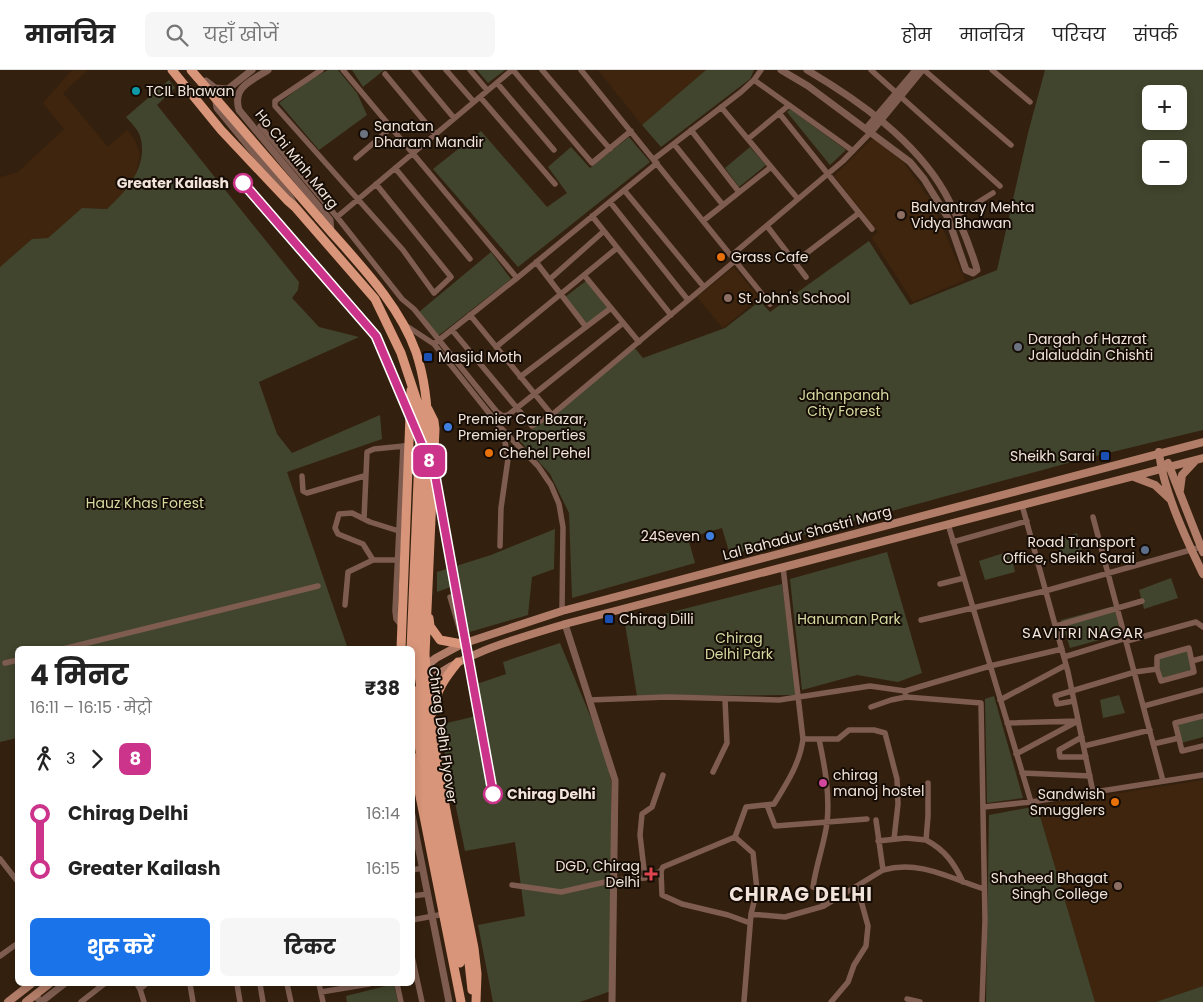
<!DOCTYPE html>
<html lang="hi">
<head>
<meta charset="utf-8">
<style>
  body { margin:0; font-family:Poppins,"Noto Sans Devanagari",sans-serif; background:#f6f6f6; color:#222; height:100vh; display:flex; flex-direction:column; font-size:19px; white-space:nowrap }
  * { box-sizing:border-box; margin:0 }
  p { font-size:16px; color:#767676 }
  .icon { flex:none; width:28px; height:28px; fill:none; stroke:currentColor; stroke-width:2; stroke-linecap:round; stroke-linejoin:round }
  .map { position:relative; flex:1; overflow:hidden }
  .sheet { position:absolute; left:15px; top:576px; width:400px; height:340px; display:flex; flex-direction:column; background:#fff; border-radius:8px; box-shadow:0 2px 8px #0003 }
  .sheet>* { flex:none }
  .badge { padding:0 10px; border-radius:8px; font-size:18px; line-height:32px }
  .tools { position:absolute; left:1142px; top:15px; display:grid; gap:10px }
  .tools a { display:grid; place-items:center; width:45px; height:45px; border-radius:8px; background:#fff; box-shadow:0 2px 8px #0003; font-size:25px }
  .map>.badge { position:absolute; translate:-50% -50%; box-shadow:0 0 0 2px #fff }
  .legs { display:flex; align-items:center; gap:8px; height:55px; padding:0 15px; font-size:16px }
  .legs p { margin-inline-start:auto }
  .overview { display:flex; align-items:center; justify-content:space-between; height:85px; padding:0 15px }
  h1 { font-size:28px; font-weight:700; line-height:38px }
  .cta { display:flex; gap:10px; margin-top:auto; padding:10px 15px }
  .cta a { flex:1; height:58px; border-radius:8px; background:#1a73e8; color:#fff; font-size:20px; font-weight:700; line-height:58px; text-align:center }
  .cta a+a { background:#f6f6f6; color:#222 }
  ul { padding:0 15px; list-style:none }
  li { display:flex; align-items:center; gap:18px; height:55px; font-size:19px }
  li i { display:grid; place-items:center; width:8px; height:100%; margin:0 6px; background:currentColor }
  li i::after { content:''; width:12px; height:12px; margin:-6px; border:4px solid; border-radius:50%; background:#fff }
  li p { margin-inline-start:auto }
  li:first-child i { background:linear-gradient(#0000 50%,currentColor 0) }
  li:last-child i { background:linear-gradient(currentColor 50%,#0000 0) }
  header { display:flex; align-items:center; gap:30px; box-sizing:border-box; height:70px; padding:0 25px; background:#fff; border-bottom:1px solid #e0e0e0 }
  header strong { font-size:24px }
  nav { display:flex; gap:28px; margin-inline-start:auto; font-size:18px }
  .search { width:350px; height:45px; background:#f6f6f6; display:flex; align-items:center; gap:12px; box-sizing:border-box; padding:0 18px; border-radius:8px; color:#767676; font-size:19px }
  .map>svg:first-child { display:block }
  .built { fill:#3f250e }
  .green { fill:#42452d; fill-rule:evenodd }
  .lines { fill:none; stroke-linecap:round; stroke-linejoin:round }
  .minor { stroke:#7e5d50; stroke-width:5.5 }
  .tertiary { stroke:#7e5d50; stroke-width:7 }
  .secondary { stroke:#b17d68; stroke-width:8 }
  .primary { stroke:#d89579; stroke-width:9 }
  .primary-bridge { stroke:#d89579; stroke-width:9 }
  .line-1-casing { stroke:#fff; stroke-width:11 }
  .line-1 { stroke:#cc338b; stroke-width:8 }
  .culture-dot { fill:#0f9aa8; stroke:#150c05; stroke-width:2 }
  .worship-dot { fill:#6b7280; stroke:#150c05; stroke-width:2 }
  .stop-1-dot { fill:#fff; stroke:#cc338b; stroke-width:2.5 }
  .education-dot { fill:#8d6e63; stroke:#150c05; stroke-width:2 }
  .food-dot { fill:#e8710a; stroke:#150c05; stroke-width:2 }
  .transit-dot { fill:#1a4fb4; stroke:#150c05; stroke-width:2 }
  .shop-dot { fill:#3f7fe0; stroke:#150c05; stroke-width:2 }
  .service-dot { fill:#5c6f8a; stroke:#150c05; stroke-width:2 }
  .hotel-dot { fill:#d1479c; stroke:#150c05; stroke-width:2 }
  .health-dot { fill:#e0444e; stroke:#150c05; stroke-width:2 }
  .labels { text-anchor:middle; stroke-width:4; stroke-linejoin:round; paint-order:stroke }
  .poi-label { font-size:14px; fill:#f2e4da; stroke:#150c05; text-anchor:start }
  .street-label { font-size:14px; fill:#f2e4da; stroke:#150c05 }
  .stop-label { font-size:14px; font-weight:bold; fill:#f2e4da; stroke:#150c05; text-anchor:end }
  .park-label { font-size:14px; fill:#d4daa0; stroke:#150c05 }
  .neighbourhood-label { font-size:15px; letter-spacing:1px; fill:#f2e4da; stroke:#150c05 }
  .district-label { font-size:19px; font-weight:bold; letter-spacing:1px; fill:#f2e4da; stroke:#150c05 }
</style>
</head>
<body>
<header>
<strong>मानचित्र</strong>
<div class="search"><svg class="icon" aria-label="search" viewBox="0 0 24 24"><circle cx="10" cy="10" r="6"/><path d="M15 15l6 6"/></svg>यहाँ खोजें</div>
<nav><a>होम</a><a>मानचित्र</a><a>परिचय</a><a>संपर्क</a></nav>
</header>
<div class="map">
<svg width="1203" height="932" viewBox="0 0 1203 932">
  <rect width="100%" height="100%" fill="#34200e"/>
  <path class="built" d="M72 0H88L63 23 108 77 127 60 135 70 140 84 136 104 128 120 107 139 82 138 48 168 32 169 0 197V107L18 102 64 59 43 33Z
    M598 0H706L642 55Z
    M873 68 903 92 930 129 965 210 913 232 872 168 878 162 834 106Z
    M734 197 759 228 723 258 697 227Z
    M1203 710V916L1156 932H1095L1037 736Z"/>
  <path class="green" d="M328 0H338L357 23 367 45 319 80 279 33 311 9Z
    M352 0H384L363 17Z
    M477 0H505L488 13Z
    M706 0H754L750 9 661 77 642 55Z
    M1045 0H1203V360L1079 390 730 485 722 458 688 468 695 493 572 528 569 443 550 404 519 370 633 276 643 288 725 258 760 231 770 242 869 171 910 235 997 200 1028 63ZM1151 24H1179V51H1151ZM1151 79H1179V106H1151Z
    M169 10 175 18 157 35 299 212 298 220 292 228 319 257 359 267 259 312 277 364 292 383 380 345 382 369 287 402 348 579H18L17 668 0 672V197L32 169 48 168 82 138 107 139C127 121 149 95 140 66 138 59 130 52 126 47Z
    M790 39 846 80 830 95 787 42Z
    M481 61 547 137 567 123 548 97 571 77 590 98 629 67 650 92 518 197 433 99Z
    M750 77 766 95 739 117 725 98Z
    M491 182 511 209 438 266 419 242Z
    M586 211 608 238 587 254 565 227Z
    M555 459 554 499 532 507 528 545 466 563 456 515 437 522V502L491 485Z
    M1077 463 1083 484 1063 490 1058 471Z
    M1010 481 1015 502 985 510 979 491Z
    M887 482 922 603 898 612 857 605 802 620 790 509Z
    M1171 508 1178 528 1144 539 1139 520Z
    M782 514 797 625 637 626 625 554Z
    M1114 536 1121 564 1070 578 1061 550Z
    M560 573 604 679 611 711V921L580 932H493L478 855 525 846 515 772 465 781 439 655 476 646 471 616 506 604 503 592Z
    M1189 578 1195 599 1162 608 1157 587Z
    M1119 625 1125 643 1103 648 1100 630Z
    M994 626 1023 728 987 733 985 629Z
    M1203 646V667L1181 673 1175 653Z
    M1037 736 1095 932H986L989 745Z
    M394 914 398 932H347L346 926Z
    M1203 916V932H1156Z"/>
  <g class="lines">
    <path class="minor" d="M321 0 275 31V36L403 180 434 223 451 207 376 114
      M343 0 517 208 434 274
      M414 0 454 48
      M446 0 474 32
      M470 0 487 20
      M513 0 592 93 631 61
      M542 0 610 79
      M581 0 770 234
      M871 0 1000 116
      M924 0 1011 75
      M992 0 1030 32
      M385 4 435 64
      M754 10 853 81
      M497 13 554 80
      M480 27 555 114
      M721 37 798 129
      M779 43 872 159
      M260 56 337 147 402 229 414 239 497 342 503 346 508 345 623 253
      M691 60 739 122
      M748 69 789 35
      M674 74 723 135
      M356 88 391 58
      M654 89 741 22 754 10 761 0
      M395 98 470 189
      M624 120 704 217
      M610 132 688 230
      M592 146 671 245
      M956 146 993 123
      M337 147 512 0
      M703 151 771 97
      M767 156 806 207
      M732 185 843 91 871 62
      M536 192 586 257
      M795 192 859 143
      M584 205 639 272
      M517 208 657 93
      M550 209 604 161
      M470 245 552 345
      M405 255 434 274 501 358 538 396 551 415 559 434 563 457 562 541
      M452 260 532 356 554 343 736 190
      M496 277 617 178
      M520 307 611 238
      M302 406 303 421 307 423 364 406
      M1022 435 1068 602 1093 722
      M1093 447 1163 711
      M364 449 367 382 374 379 404 376
      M948 454 1031 732
      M953 472 1027 451
      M500 476 501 438 508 389 503 361
      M400 490H373L363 474 338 464 335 458 339 444 352 443 370 452 402 462
      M940 514 964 508
      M450 527 464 574
      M345 535 348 502 373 490
      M921 550 1045 521 1201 477
      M401 555 396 549 395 541 403 376
      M1056 556 1142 531
      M1127 571 1196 552 1203 557
      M63 579 318 516
      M1064 587 1126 568
      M1192 591 1203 588
      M5 593 18 590
      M905 621 906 627 981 633 985 850 982 932
      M589 630 667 627 779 630 870 616 905 621 990 596 1062 579
      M1000 630 1066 595
      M1074 631 1057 634 1055 626 1135 602 1157 599 1161 611 1194 602 1189 578 1157 587V599
      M1144 636 1203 620
      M871 637 891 630 906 627
      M1203 646 1175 653 1182 681 1203 676
      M1007 653 1078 651
      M1082 667 1059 680 1060 687H1086
      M803 669H819C825 697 830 725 827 753 824 775 816 795 813 817L820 819 824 836
      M819 669H838L849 660H874L885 663 897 709 898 734 894 769
      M1153 674 1179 668
      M1084 676 1150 660
      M1016 684 1076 652
      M713 702 727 673 725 629
      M1022 703 1090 706
      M928 713V746L926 770C945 780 954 793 963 812
      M767 735 775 756 867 749
      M984 737 1031 732 1203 705
      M876 750 883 800
      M735 767 753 783 757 820 751 844 785 847 824 836 883 800C920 790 949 808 984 819
      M878 771 906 768 926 770
      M0 789 18 812
      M412 800 423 798
      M661 801 662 825 682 834 728 845 750 853
      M645 808 640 765 642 744 652 737 663 705
      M512 815 561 822 614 810 645 808 661 801 663 797 735 767 746 737 774 734C787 713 800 693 803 669L783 497
      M412 826 428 824
      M412 850 444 844
      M0 886 18 873
      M412 886 422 932
      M137 914 140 919 146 914
      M190 914 193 932
      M237 914 240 932
      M260 914 263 932
      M287 914 291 932
      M319 914 323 932
      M397 914 401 932
      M140 919 144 932
      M321 922 369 914
      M907 929 920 932
      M744 931 751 844
      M81 932 104 914
      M831 932 848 912 854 895 866 876 868 856 857 816"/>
    <path class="tertiary" d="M252 0 219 26 216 32 217 38 290 127 294 134
      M268 0C251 11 232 17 239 40L330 150 331 163
      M781 0 808 16 910 92 924 109 948 148 966 200 973 203 977 200 976 196C968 171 958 146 945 123 915 70 858 30 807 0
      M206 11 215 18 227 19
      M866 59 916 0
      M871 62 922 0
      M565 554 615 710 612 932
      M412 745 449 932
      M35 925 41 932 64 914"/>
    <path class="secondary" d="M1159 382C1163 420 1186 469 1203 504
      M1168 393 1203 482
      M1134 407 1155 415 1170 429
      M1180 420 1182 405 1195 391
      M412 607 436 588 462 574 562 541 1203 372
      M424 614C465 582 516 569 565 554L1203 388
      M8 932 31 914
      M26 932 49 914"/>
    <path class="primary" d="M172 0 221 60 287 130 295 137 375 229 401 283 419 337 420 363
      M319 148C354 189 398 231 416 282 425 309 428 338 428 366
      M428 339 434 351 435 359 425 584C430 683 455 780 474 878L477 904 476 932
      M429 548 430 556 440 570 462 574
      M401 579 411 320
      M433 642C436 620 445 608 458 592
      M412 686 461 932
      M469 893 472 920"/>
    <path class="primary-bridge" d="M191 0 319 148
      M428 366 418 595 428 681 469 893
      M411 579 420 363
      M412 619 420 682 460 893"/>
  </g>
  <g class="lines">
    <defs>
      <path id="line-1" d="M243 113 376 266 435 405 493 724"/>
    </defs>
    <use href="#line-1" class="line-1-casing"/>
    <use href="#line-1" class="line-1"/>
  </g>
  <circle class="culture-dot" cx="136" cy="21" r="5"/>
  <g class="worship-dot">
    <circle cx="364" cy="64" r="5"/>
    <circle cx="1018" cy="277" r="5"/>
  </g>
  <g class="stop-1-dot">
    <circle cx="243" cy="113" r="9"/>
    <circle cx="493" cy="724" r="9"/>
  </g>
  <g class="education-dot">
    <circle cx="901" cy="145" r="5"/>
    <circle cx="728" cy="228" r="5"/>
    <circle cx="1118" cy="816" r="5"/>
  </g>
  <g class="food-dot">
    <circle cx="721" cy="187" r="5"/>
    <circle cx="489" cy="383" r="5"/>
    <circle cx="1115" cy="732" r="5"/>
  </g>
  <g class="transit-dot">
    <rect x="423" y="282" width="10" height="10" rx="2.5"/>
    <rect x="1100" y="381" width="10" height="10" rx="2.5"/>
    <rect x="604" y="544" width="10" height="10" rx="2.5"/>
  </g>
  <g class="shop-dot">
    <circle cx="448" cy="357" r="5"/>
    <circle cx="710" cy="466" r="5"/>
  </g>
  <circle class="service-dot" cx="1145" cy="480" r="5"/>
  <circle class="hotel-dot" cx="823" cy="713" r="5"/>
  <path class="health-dot" d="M648.5 796.5h5v5h5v5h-5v5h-5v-5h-5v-5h5z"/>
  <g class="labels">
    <g class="poi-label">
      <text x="146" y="26">TCIL Bhawan</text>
      <text x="374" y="61">Sanatan<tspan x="374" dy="16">Dharam Mandir</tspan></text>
      <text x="911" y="142">Balvantray Mehta<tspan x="911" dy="16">Vidya Bhawan</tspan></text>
      <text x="731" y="192">Grass Cafe</text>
      <text x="738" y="233">St John's School</text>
      <text x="1028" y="274">Dargah of Hazrat<tspan x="1028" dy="16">Jalaluddin Chishti</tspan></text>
      <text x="438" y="292">Masjid Moth</text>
      <text x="458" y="354">Premier Car Bazar,<tspan x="458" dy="16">Premier Properties</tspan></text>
      <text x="499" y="388">Chehel Pehel</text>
      <text x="1095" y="391" text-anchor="end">Sheikh Sarai</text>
      <text x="700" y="471" text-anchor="end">24Seven</text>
      <text x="1135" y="477" text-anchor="end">Road Transport<tspan x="1135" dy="16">Office, Sheikh Sarai</tspan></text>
      <text x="619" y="554">Chirag Dilli</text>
      <text x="833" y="710">chirag<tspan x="833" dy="16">manoj hostel</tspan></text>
      <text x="1105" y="729" text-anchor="end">Sandwish<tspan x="1105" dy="16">Smugglers</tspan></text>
      <text x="640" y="801" text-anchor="end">DGD, Chirag<tspan x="640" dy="16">Delhi</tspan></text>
      <text x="1108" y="813" text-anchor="end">Shaheed Bhagat<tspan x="1108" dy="16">Singh College</tspan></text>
    </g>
    <g class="street-label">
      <text transform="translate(297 89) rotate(51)" y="5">Ho Chi Minh Marg</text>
      <text transform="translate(807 463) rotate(-15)" y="5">Lal Bahadur Shastri Marg</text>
      <text transform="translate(443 665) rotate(82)" y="5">Chirag Delhi Flyover</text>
    </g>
    <g class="stop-label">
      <text x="229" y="118">Greater Kailash</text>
      <text x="507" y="729" text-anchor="start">Chirag Delhi</text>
    </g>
    <g class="park-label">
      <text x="844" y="330">Jahanpanah<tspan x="844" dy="16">City Forest</tspan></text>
      <text x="145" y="438">Hauz Khas Forest</text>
      <text x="849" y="554">Hanuman Park</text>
      <text x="739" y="573">Chirag<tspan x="739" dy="16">Delhi Park</tspan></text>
    </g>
    <g class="neighbourhood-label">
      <text x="1083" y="568">SAVITRI NAGAR</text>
    </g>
    <g class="district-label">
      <text x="801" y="831">CHIRAG DELHI</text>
    </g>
  </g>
</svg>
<div class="tools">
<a>+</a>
<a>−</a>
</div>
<b class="badge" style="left:429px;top:391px;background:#cc338b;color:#fff">8</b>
<section class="sheet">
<div class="overview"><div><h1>4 मिनट</h1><p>16:11 – 16:15 · मेट्रो</p></div><b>₹38</b></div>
<div class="legs"><svg class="icon" aria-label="walk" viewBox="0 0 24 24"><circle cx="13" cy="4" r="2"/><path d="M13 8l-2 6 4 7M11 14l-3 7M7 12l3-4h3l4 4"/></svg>3<svg class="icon" aria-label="forward" viewBox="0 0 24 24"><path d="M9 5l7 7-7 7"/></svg><b class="badge" style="background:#cc338b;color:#fff">8</b></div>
<ul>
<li><i style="color:#cc338b"></i><b>Chirag Delhi</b><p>16:14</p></li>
<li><i style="color:#cc338b"></i><b>Greater Kailash</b><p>16:15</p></li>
</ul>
<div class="cta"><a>शुरू करें</a><a>टिकट</a></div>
</section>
</div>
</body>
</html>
